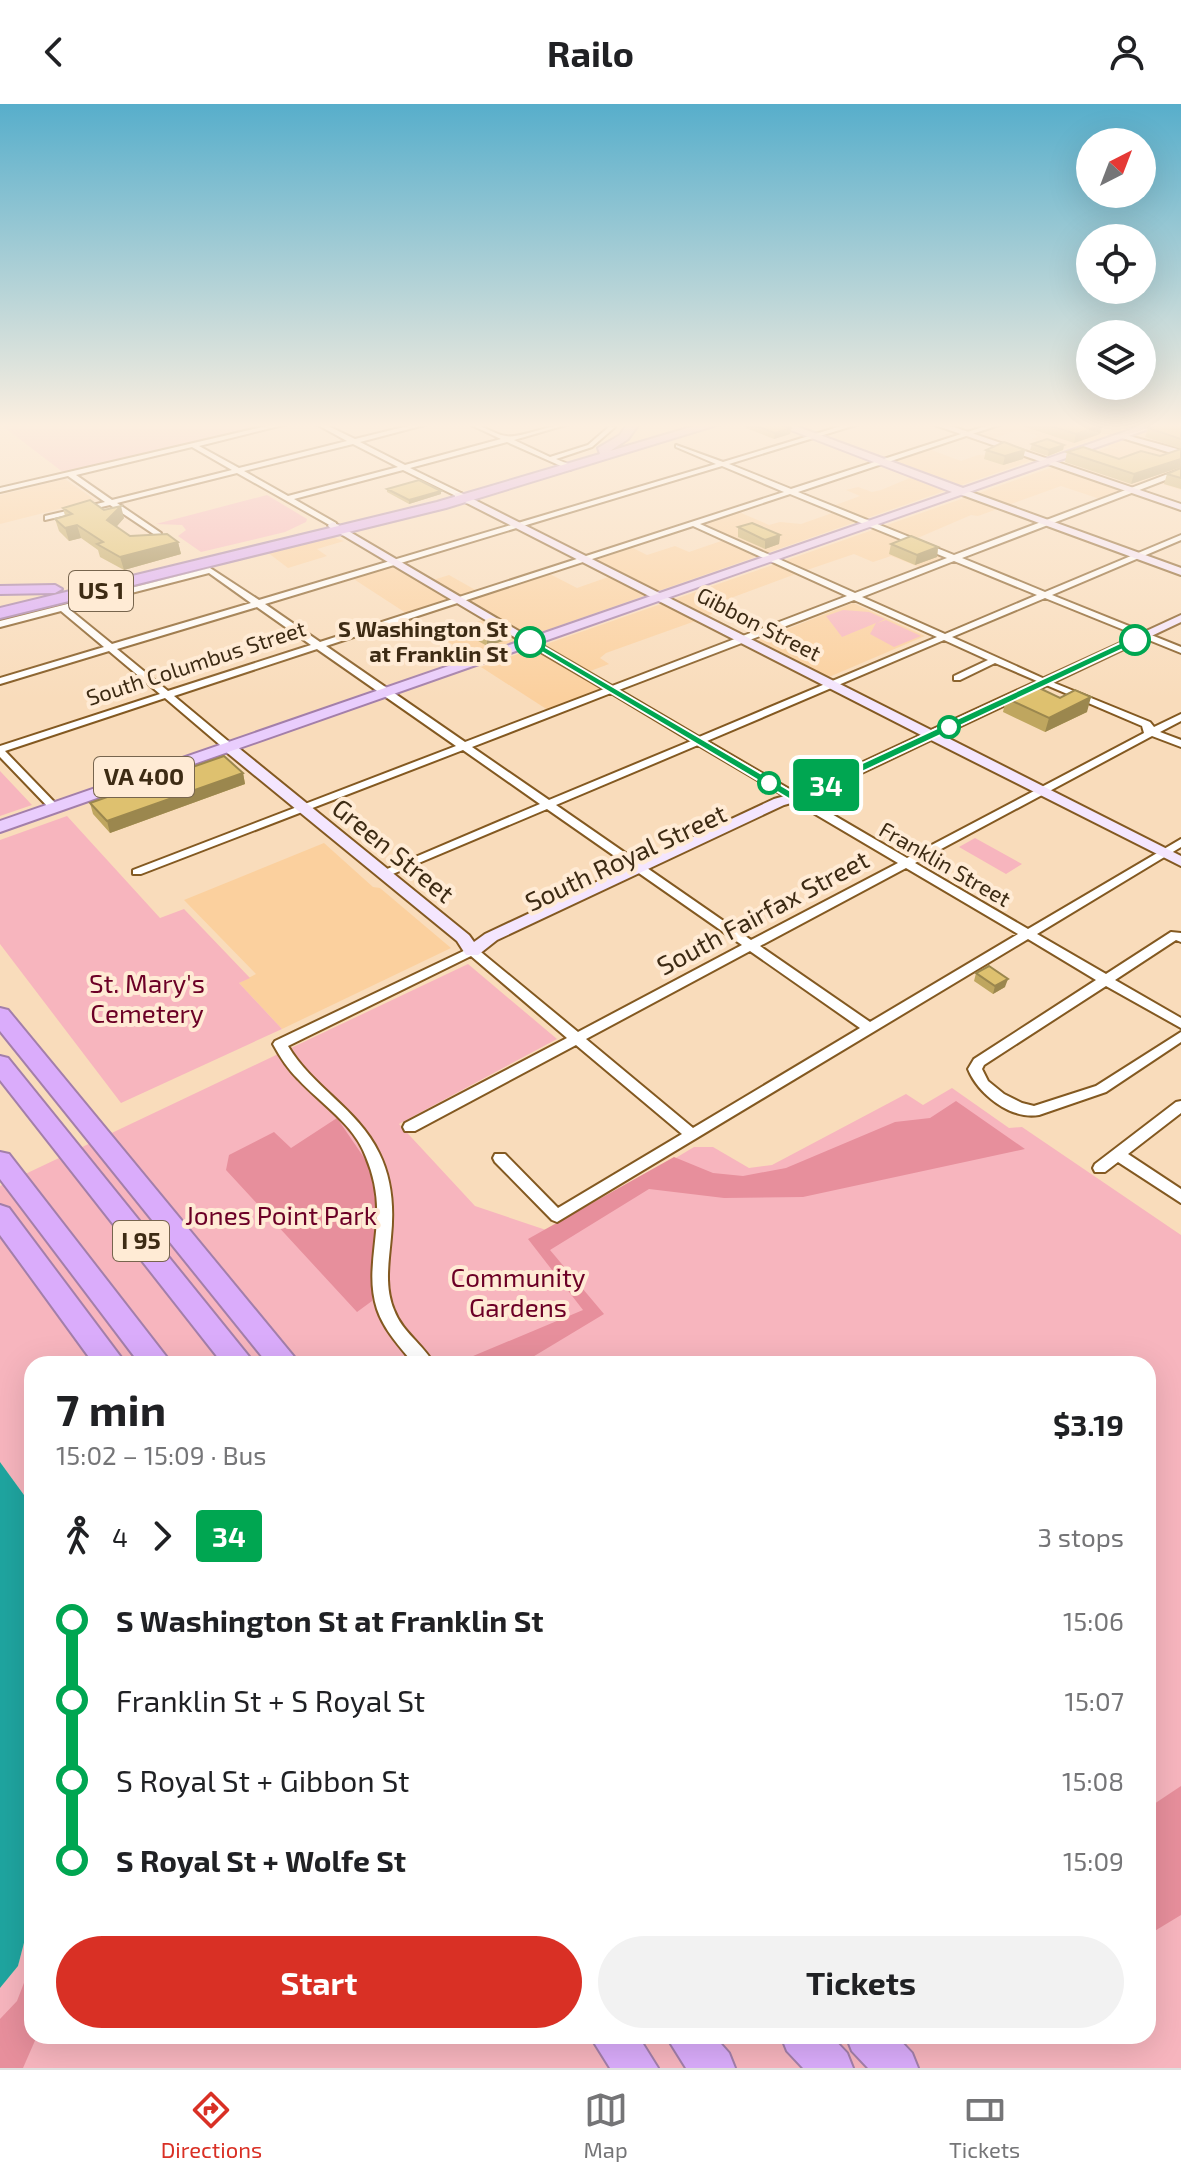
<!DOCTYPE html>
<html lang="en">
<head>
<meta charset="utf-8">
<style>
  body { margin:0; font-family:"Exo 2",sans-serif; background:#f2f2f2; color:#202124; height:100vh; display:flex; flex-direction:column; font-size:30px; white-space:nowrap }
  * { box-sizing:border-box; margin:0 }
  p { font-size:26px; color:#757577 }
  .icon { flex:none; width:44px; height:44px; fill:none; stroke:currentColor; stroke-width:2; stroke-linecap:round; stroke-linejoin:round }
  .map { position:relative; flex:1; overflow:hidden }
  .side { position:absolute; left:24px; top:1252px; width:1132px; height:688px; display:flex; flex-direction:column; background:#fff; border-radius:24px; box-shadow:0 8px 32px #0002 }
  .side>* { flex:none }
  .badge { padding:0 16px; border-radius:6px; font-size:28px; line-height:52px }
  .needle { width:52px; rotate:42deg }
  .fabs { position:absolute; left:1076px; top:24px; display:grid; gap:16px }
  .fabs a { display:grid; place-items:center; width:80px; height:80px; border-radius:50%; background:#fff; box-shadow:0 8px 32px #0002; font-size:40px }
  .map>.badge { position:absolute; translate:-50% -50%; box-shadow:0 0 0 4px #fff }
  .legs { display:flex; align-items:center; gap:12px; height:88px; padding:0 32px; font-size:26px }
  .legs p { margin-inline-start:auto }
  .overview { display:flex; align-items:center; justify-content:space-between; height:136px; padding:0 32px }
  h1 { font-size:44px; font-weight:700; line-height:60px }
  .cta { display:flex; gap:16px; margin-top:auto; padding:16px 32px }
  .cta a { flex:1; height:92px; border-radius:48px; background:#d93025; color:#fff; font-size:32px; font-weight:700; line-height:92px; text-align:center }
  .cta a+a { background:#f2f2f2; color:#202124 }
  ul { padding:0 32px; list-style:none }
  li { display:flex; align-items:center; gap:28px; height:80px; font-size:30px }
  li i { display:grid; place-items:center; width:12px; height:100%; margin:0 10px; background:currentColor }
  li i::after { content:''; width:20px; height:20px; margin:-10px; border:6px solid; border-radius:50%; background:#fff }
  li p { margin-inline-start:auto }
  li:first-child i { background:linear-gradient(#0000 50%,currentColor 0) }
  li:last-child i { background:linear-gradient(currentColor 50%,#0000 0) }
  header { display:flex; justify-content:space-between; align-items:center; height:104px; padding:0 32px; background:#fff; font-size:36px; font-weight:700 }
  .tab-bar { display:flex; justify-content:space-around; align-items:center; height:112px; border-top:2px solid #e0e0e0; background:#fff; font-size:22px; color:#757577 }
  .tab-bar a { display:grid; justify-items:center; gap:4px }
  .tab-bar .active { color:#d93025 }
  .map>svg:first-child { display:block }
  .built { fill:#fbd09e }
  .green { fill:#f7b5be }
  .forest { fill:#e78f9c }
  .water { fill:#1fa5a0 }
  .lines { fill:none; stroke-linecap:round; stroke-linejoin:round }
  .street-casing { stroke:#835921; stroke-width:4 }
  .secondary-casing { stroke:#835921; stroke-width:4 }
  .primary-casing { stroke:#a37faa; stroke-width:4 }
  .highway-casing { stroke:#a37faa; stroke-width:4 }
  .street { fill:#fff; fill-rule:evenodd }
  .secondary { fill:#f4e6fe; fill-rule:evenodd }
  .primary { fill:#e9cdfd; fill-rule:evenodd }
  .highway { fill:#daacfb; fill-rule:evenodd }
  .wall { fill:#bfa65f }
  .shaded-wall { fill:#9b874e }
  .building { fill:#dec16f; stroke:#9b874e; stroke-width:2 }
  .line-1 { fill:#00a651; stroke:#fff; stroke-width:2 }
  .stop-1-dot { fill:#fff; stroke:#00a651; stroke-width:4 }
  .labels { text-anchor:middle; stroke-width:8; stroke-linejoin:round; paint-order:stroke }
  .far-street-label { font-size:22px; fill:#3d2b14; stroke:#ffebd5 }
  .far-stop-label { font-size:22px; font-weight:bold; fill:#3d2b14; stroke:#ffebd5; text-anchor:end }
  .shield { fill:#ffebd5; stroke:#77654e; stroke-width:2 }
  .shield-label { font-size:24px; font-weight:bold; fill:#3d2b14 }
  .street-label { font-size:26px; fill:#3d2b14; stroke:#ffebd5 }
  .park-label { font-size:26px; fill:#6c0026; stroke:#ffebd5 }
</style>
</head>
<body>
<header><svg class="icon" aria-label="back" viewBox="0 0 24 24"><path d="M15 5l-7 7 7 7"/></svg>Railo<svg class="icon" aria-label="person" viewBox="0 0 24 24"><circle cx="12" cy="8" r="4"/><path d="M4 21q1-7 8-7t8 7"/></svg></header>
<div class="map">
<svg width="1181" height="1964" viewBox="0 0 1181 1964">
  <rect width="100%" height="100%" fill="#f9dcbb"/>
  <path class="built" d="M975 320H1181V386L1153 377 1103 396 1061 382 978 412 971 411 913 436 955 454 924 465 891 452 873 458 854 450 801 468 720 498 727 503 701 515 606 549 600 554 609 560 585 569 611 585 551 608 481 563 1110 343 1126 347 1090 336 472 552 438 532 488 514 457 495 409 511 349 472 394 459 427 478 449 471 479 488 544 467 577 484 614 471 583 454 625 440 647 451 675 442 689 448 727 435 692 419 734 406 769 421 780 418 801 420 838 407 830 403 860 392 846 386 858 383 872 388 881 386 917 371 883 358 926 344 961 357 978 351 1021 349 1045 340 1032 335 1039 332 1019 326 985 337 967 331 984 324Z
    M65 375 95 396 0 420V391Z
    M329 432 344 437 317 445 327 452 288 464 267 448Z
    M853 499 925 532 829 573 757 537Z
    M324 739 373 783 380 784 451 844 282 925 239 879 256 870 184 796Z"/>
  <path class="green" d="M0 320H271L64 369Z
    M267 391 307 415 306 418 285 428 201 448 178 432 186 426 182 421 156 420Z
    M843 506 869 508 885 515 877 519 886 516 921 532 894 543 870 530 876 519 842 533 826 512Z
    M0 667 32 701 0 712Z
    M67 712 160 814 184 805 250 874 239 879 282 925 121 999 0 840V736Z
    M975 734 1022 760 1006 770 959 743Z
    M468 860 557 935 399 1020 475 1102 552 1128 694 1043H713L749 1064 772 1061 906 990 923 1001 952 984 1009 1024 1022 1023 1181 1131V1964H0V1884L18 1862 32 1808V1932H1148V1260H32V1402L0 1358V1082Z"/>
  <path class="forest" d="M956 997 1025 1045 803 1093 724 1094 649 1085 550 1146 604 1210 521 1260H454L583 1206 528 1135 674 1053 713 1069 743 1072 786 1064 895 1018 930 1014Z
    M337 1014 367 1058 377 1092 372 1197 357 1208 226 1066 229 1051 274 1028 291 1044Z
    M1181 1682V1811L1148 1831V1704Z
    M32 1858V1932H37L23 1964H0V1915L17 1897Z"/>
  <path class="water" d="M0 1358 32 1402V1808L18 1862 0 1884Z"/>
  <g class="lines">
    <defs>
      <path id="street" d="M275 320H287L199 342 239 364 347 337 316 320H324L355 335 416 320H428L360 338 405 361 501 335 469 320C483 320 492 330 506 332 519 335 551 320 569 320L514 336 550 353 588 341 610 322 615 323 592 343 556 355 573 362 570 366 507 338 410 364 461 389 462 391 458 393 403 366 294 395 336 419V423H333L237 369 117 399 161 429V433H158L110 401 45 416V412L105 398 68 372 0 388V384ZM353 340 398 363 288 392 244 367ZM192 343 232 366 112 396 76 371Z
        M848 320H859L729 360 791 385 992 320H1002L798 388 954 451 1181 365V370L962 454 1045 488 1181 431V436L1052 491 1181 543V549L1045 494 952 533 1047 576 1150 618 1154 623 1181 610V617L1160 628 1181 636V643L1152 632 915 759 1028 825 1181 735V743L1037 830 1106 870 1171 828 1181 829V838L1176 836 1115 876 1181 914V924L1106 882 984 961 982 965 988 977 1004 990 1022 999 1034 1002 1096 982 1181 928V938L1106 988 1039 1011C1011 1016 978 990 968 965L974 955 1096 876 1028 835 557 1118 552 1116 495 1058 493 1054 495 1050H505L558 1104 682 1030 576 941 415 1027H405L403 1023 405 1019 567 934 471 852 288 942C312 983 358 1005 379 1049 392 1075 394 1104 391 1133 389 1157 384 1182 394 1206 402 1228 423 1240 434 1260H414C400 1243 384 1226 377 1205 367 1174 376 1144 377 1113 378 1093 374 1072 366 1053 354 1020 321 1000 298 975 288 965 280 953 273 940L275 937 472 843 476 844 578 928 742 841 547 705 388 772H380V768L540 700 463 646 141 770H133V766L456 642 317 545 174 592 234 642V646H226L165 594 5 647 60 704 55 707 51 706 0 653V642L160 590 109 547 0 580V574L104 543 61 507 0 523V517L210 464 259 496 716 360 676 343V341L723 358ZM722 362 784 388 320 538 265 500ZM790 390 947 454 855 489 700 420ZM693 422 847 492 612 582 533 536H527V540L604 585 465 638 326 542ZM954 457 1037 491 945 530 862 493ZM209 469 251 499 112 540 69 505ZM854 496 937 533 699 633 619 586ZM257 503 311 541 168 587 117 545ZM944 536 988 556 954 572V576H960L995 559 1142 622 1144 629 907 754 707 637ZM611 589 691 637 549 696 472 643ZM698 641 898 759 751 836 556 701ZM906 764 1018 830 870 918 760 842ZM750 847 860 924 693 1024 586 935Z
        M1181 997V1009L1128 1050 1181 1085V1099L1118 1058 1105 1068H1095L1093 1064 1095 1060 1176 998Z"/>
      <path id="secondary" d="M932 320H945L1181 400V406Z
        M1122 330 1181 346V352L1122 334Z
        M960 384 1181 464V471L957 389 955 387Z
        M455 389H461L931 626 1181 511V518L942 631 1181 752V762L931 636 809 694 784 701 497 836 478 851H466L457 837 225 647V641H235L469 831 474 838 485 830 774 695 799 688 921 631 455 393Z
        M333 418 534 536 536 538 526 540 329 423 328 421Z"/>
      <path id="primary" d="M775 320H790L963 384 1147 320H1163L0 728V717L952 388Z"/>
      <path id="highway" d="M627 320H639L628 335 610 347 701 320H720L446 404 0 514V504L437 398 600 350 598 344 620 331Z
        M0 482 55 481 62 485 55 489 0 490Z
        M0 904 8 906 300 1260H268L0 927Z
        M0 952 8 954 255 1260H223L0 976Z
        M0 1048 9 1050 172 1260H140L0 1075Z
        M0 1101 9 1104 126 1260H94L0 1131Z
        M590 1932H638L658 1964H610Z
        M666 1932H714L729 1949 735 1964H686Z
        M781 1932H831L847 1949 853 1964H803L787 1947Z
        M846 1932H896L912 1949 918 1964H868L852 1947Z"/>
    </defs>
    <use href="#street" class="street-casing"/>
    <use href="#secondary" class="secondary-casing"/>
    <use href="#primary" class="primary-casing"/>
    <use href="#highway" class="highway-casing"/>
    <use href="#street" class="street"/>
    <use href="#secondary" class="secondary"/>
    <use href="#primary" class="primary"/>
    <use href="#highway" class="highway"/>
  </g>
  <path class="wall" d="M746 320H779L791 324 790 330 774 335 746 324Z
    M1016 320H1109L1106 321 1101 320 1103 321 1100 330 1074 339Z
    M1157 320H1181V363L1131 380 1065 358 1067 348 1119 355 1160 352 1181 345 1145 333 1148 324Z
    M1032 340 1064 341 1063 346 1048 352 1030 346Z
    M986 346H1025L1023 355 1003 361 984 355Z
    M1181 364V385L1164 380 1167 370Z
    M387 385 441 387V390L409 400 387 388Z
    M63 404 104 406 124 414 116 423 130 432 178 438 181 450 124 466 100 453 98 446 81 434 69 437 59 427 55 415 65 412Z
    M738 423 780 431 779 440 765 445 738 433Z
    M891 440 938 443 937 453 915 461 889 450Z
    M472 527 502 530 503 537 487 542 473 534Z
    M1006 594H1060L1087 608 1045 628 1003 608Z
    M243 669 245 680 110 729 93 710 90 699Z
    M976 869 1005 883 993 890 974 877Z"/>
  <path class="shaded-wall" d="M1103 321 1100 330 1074 339 1076 330Z
    M791 324 790 330 774 335 775 329Z
    M1064 341 1063 346 1048 352 1049 346Z
    M1025 346 1023 355 1003 361 1005 352Z
    M1181 355V363L1131 380 1134 370Z
    M441 387V390L409 400V396Z
    M121 402 124 414 111 429 107 416Z
    M77 421 81 434 69 437 65 424Z
    M780 431 779 440 765 445V436Z
    M178 438 181 450 124 466 120 453Z
    M938 443 937 453 915 461 917 451Z
    M502 530 503 537 487 542V535Z
    M1091 593 1087 608 1045 628 1049 614Z
    M243 669 245 680 110 729 107 717Z
    M1008 875 1005 883 993 890 995 882Z"/>
  <path class="building" d="M751 320H779L791 324 775 329Z
    M1045 320H1100L1103 321 1076 330Z
    M1159 320H1181V335L1148 324Z
    M1047 335 1064 341 1049 346 1032 340Z
    M1004 338 1025 346 1005 352 986 346Z
    M1083 343 1119 355 1141 347 1160 352 1181 345V355L1134 370 1067 348Z
    M1181 364V374L1167 370Z
    M419 376 441 387 409 396 387 385Z
    M90 396 104 406 121 402 107 416 130 432 167 430 178 438 120 453 97 440 103 438 77 421 65 424 55 415 72 410 63 404Z
    M752 419 780 431 765 436 738 423Z
    M911 432 938 443 917 451 891 440Z
    M488 521 502 530 487 535 472 527Z
    M1035 582 1060 594 1075 586 1091 593 1049 614 1006 594Z
    M224 652 243 669 107 717 90 699Z
    M989 862 1008 875 995 882 976 869Z"/>
  <linearGradient id="sky" x2="0" y2="1"><stop stop-color="#57aecb"/><stop offset="0.54" stop-color="#fcefe0"/><stop offset="1" stop-color="#fcefe0" stop-opacity="0"/></linearGradient>
  <rect width="1181" height="595" fill="url(#sky)"/>
  <path class="line-1" d="M1135 532 1138 538 796 699 525 538 533 536 796 690Z"/>
  <g class="stop-1-dot">
    <circle cx="1135" cy="536" r="14"/>
    <circle cx="530" cy="538" r="14"/>
    <circle cx="949" cy="623" r="10"/>
    <circle cx="769" cy="679" r="10"/>
  </g>
  <g class="labels">
    <g class="far-street-label">
      <text transform="translate(759 520) rotate(27)" y="8">Gibbon Street</text>
      <text transform="translate(196 559) rotate(-18)" y="8">South Columbus Street</text>
      <text transform="translate(945 760) rotate(30)" y="8">Franklin Street</text>
    </g>
    <g class="far-stop-label">
      <text x="508" y="533">S Washington St<tspan x="508" dy="25">at Franklin St</tspan></text>
    </g>
    <g class="shield">
      <rect x="69" y="467" width="64" height="40" rx="6"/>
      <rect x="94" y="653" width="100" height="40" rx="6"/>
      <rect x="113" y="1117" width="56" height="40" rx="6"/>
    </g>
    <g class="shield-label">
      <text x="101" y="495">US 1</text>
      <text x="144" y="681">VA 400</text>
      <text x="141" y="1145">I 95</text>
    </g>
    <g class="street-label">
      <text transform="translate(393 747) rotate(39)" y="9">Green Street</text>
      <text transform="translate(626 754) rotate(-25)" y="9">South Royal Street</text>
      <text transform="translate(763 809) rotate(-28)" y="9">South Fairfax Street</text>
    </g>
    <g class="park-label">
      <text x="147" y="889">St. Mary's<tspan x="147" dy="30">Cemetery</tspan></text>
      <text x="281" y="1121">Jones Point Park</text>
      <text x="518" y="1183">Community<tspan x="518" dy="30">Gardens</tspan></text>
    </g>
  </g>
</svg>
<div class="fabs">
<a><svg class="needle" viewBox="-14 -14 28 28"><path d="M0-13l5 13h-10z" fill="#e53935"/><path d="M0 13l5-13h-10z" fill="#757577"/></svg></a>
<a><svg class="icon" aria-label="locate" viewBox="0 0 24 24"><circle cx="12" cy="12" r="6"/><path d="M12 2v4M12 18v4M2 12h4M18 12h4"/></svg></a>
<a><svg class="icon" aria-label="layers" viewBox="0 0 24 24"><path d="M12 4l9 5-9 5-9-5zM3 14l9 5 9-5"/></svg></a>
</div>
<b class="badge" style="left:826px;top:681px;background:#00a651;color:#fff">34</b>
<section class="side">
<div class="overview"><div><h1>7 min</h1><p>15:02 – 15:09 · Bus</p></div><b>$3.19</b></div>
<div class="legs"><svg class="icon" aria-label="walk" viewBox="0 0 24 24"><circle cx="13" cy="4" r="2"/><path d="M13 8l-2 6 4 7M11 14l-3 7M7 12l3-4h3l4 4"/></svg>4<svg class="icon" aria-label="forward" viewBox="0 0 24 24"><path d="M9 5l7 7-7 7"/></svg><b class="badge" style="background:#00a651;color:#fff">34</b><p>3 stops</p></div>
<ul>
<li><i style="color:#00a651"></i><b>S Washington St at Franklin St</b><p>15:06</p></li>
<li><i style="color:#00a651"></i><span>Franklin St + S Royal St</span><p>15:07</p></li>
<li><i style="color:#00a651"></i><span>S Royal St + Gibbon St</span><p>15:08</p></li>
<li><i style="color:#00a651"></i><b>S Royal St + Wolfe St</b><p>15:09</p></li>
</ul>
<div class="cta"><a>Start</a><a>Tickets</a></div>
</section>
</div>
<nav class="tab-bar">
<a class="active"><svg class="icon" aria-label="directions" viewBox="0 0 24 24"><path d="M12 3l9 9-9 9-9-9zM9 14v-3h6M13 9l2 2-2 2"/></svg>Directions</a>
<a><svg class="icon" aria-label="map" viewBox="0 0 24 24"><path d="M3 6l6-2 6 2 6-2v14l-6 2-6-2-6 2zM9 4v14M15 6v14"/></svg>Map</a>
<a><svg class="icon" aria-label="tickets" viewBox="0 0 24 24"><path d="M3 7h18v10H3zM15 7v10"/></svg>Tickets</a>
</nav>
</body>
</html>
